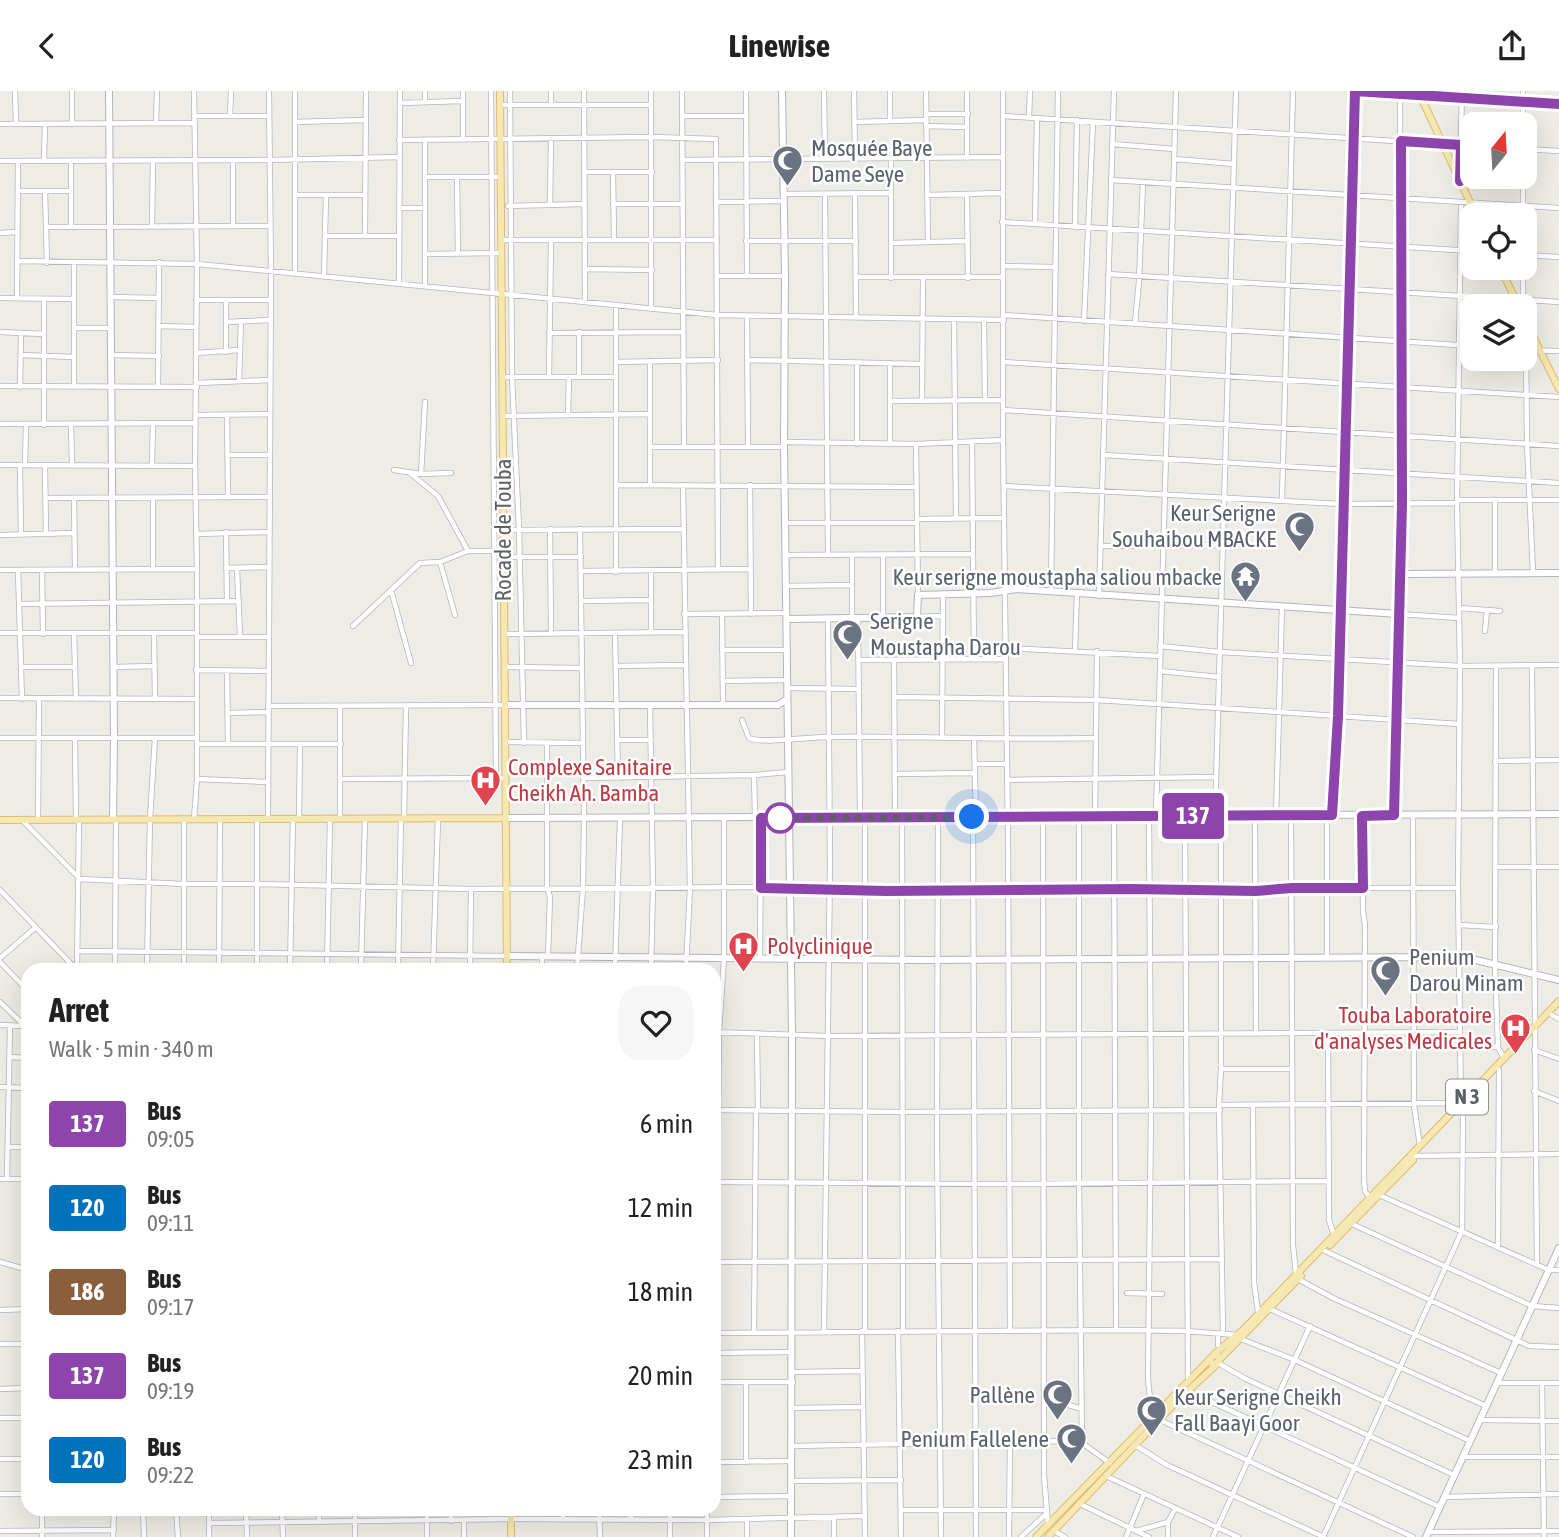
<!DOCTYPE html>
<html lang="en">
<head>
<meta charset="utf-8">
<style>
  body { margin:0; font-family:"Asap Condensed",sans-serif; background:#f6f6f6; color:#222; height:100vh; display:flex; flex-direction:column; font-size:26px; white-space:nowrap }
  * { box-sizing:border-box; margin:0 }
  p { font-size:23px; color:#767676 }
  .icon { flex:none; width:38px; height:38px; fill:none; stroke:currentColor; stroke-width:2; stroke-linecap:round; stroke-linejoin:round }
  .map { position:relative; flex:1; overflow:hidden }
  .sheet { position:absolute; left:21px; top:872px; width:700px; height:553px; display:flex; flex-direction:column; background:#fff; border-radius:21px; box-shadow:0 7px 28px #0002 }
  .sheet>* { flex:none }
  .badge { padding:0 14px; border-radius:5px; font-size:24px; line-height:46px }
  .needle { width:46px; rotate:18deg }
  .tools { position:absolute; left:1460px; top:21px; display:grid; gap:14px }
  .tools a { display:grid; place-items:center; width:77px; height:77px; border-radius:14px; background:#fff; box-shadow:0 7px 28px #0002; font-size:35px }
  .you { position:absolute; width:35px; height:35px; margin:-18px; border:5px solid #fff; border-radius:50%; background:#1a73e8; box-shadow:0 0 0 10px #1a73e833 }
  .map>.badge { position:absolute; translate:-50% -50%; box-shadow:0 0 0 4px #fff }
  .round { display:grid; place-items:center; flex:none; width:74px; height:74px; border-radius:21px; background:#f6f6f6 }
  .head { display:flex; align-items:center; justify-content:space-between; height:119px; padding:0 28px }
  h1 { font-size:33px; font-weight:700; line-height:52px }
  ul { padding:0; list-style:none }
  li { display:flex; align-items:center; gap:21px; height:84px; padding:0 28px }
  li div { flex:1 }
  li b { display:block; font-size:26px }
  li em { font-style:normal }
  li .badge { min-width:77px; font-weight:700; text-align:center }
  header { display:flex; justify-content:space-between; align-items:center; height:91px; padding:0 28px; background:#fff; font-size:32px; font-weight:700 }
  .map>svg:first-child { display:block }
  .lines { fill:none; stroke-linecap:round; stroke-linejoin:round }
  .street-casing { stroke:#b3b6b9; stroke-width:6 }
  .secondary-casing { stroke:#b2b5b8; stroke-width:8 }
  .primary-casing { stroke:#e2ba6b; stroke-width:8 }
  .street { stroke:#fff; stroke-width:4.5 }
  .secondary { stroke:#fff; stroke-width:6 }
  .primary { stroke:#f6e8b2; stroke-width:6 }
  .line-casing { stroke:#fff; stroke-width:16 }
  .line { stroke:#8e44ad; stroke-width:10 }
  .walk { stroke:#5d6164; stroke-width:7; stroke-dasharray:0 12.6 }
  .stop-dot { fill:#fff; stroke:#8e44ad; stroke-width:3.5 }
  .labels { text-anchor:middle; stroke-width:5; stroke-linejoin:round; paint-order:stroke }
  .shield { fill:#fff; stroke:#8e9092; stroke-width:2 }
  .shield-label { font-size:21px; font-weight:bold; fill:#5d6164 }
  .worship-label { font-size:23px; fill:#5b616d; stroke:#fff; text-anchor:start }
  .street-label { font-size:23px; fill:#5d6164; stroke:#fff }
  .health-label { font-size:23px; fill:#be3a42; stroke:#fff; text-anchor:start }
</style>
</head>
<body>
<header><svg class="icon" aria-label="back" viewBox="0 0 24 24"><path d="M15 5l-7 7 7 7"/></svg>Linewise<svg class="icon" aria-label="share" viewBox="0 0 24 24"><path d="M12 15V3M7 8l5-5 5 5M5 13v7h14v-7"/></svg></header>
<div class="map">
<svg width="1559" height="1446" viewBox="0 0 1559 1446">
  <rect width="100%" height="100%" fill="#eeece6"/>
  <g class="lines">
    <defs>
      <path id="street" d="M15 0 16 33
        M72 0V33
        M295 0V182
        M425 0V11
        M463 0V49
        M491 0 496 687
        M510 0 512 286 519 438 524 652
        M584 0 585 211
        M682 0 684 355
        M746 0 747 185
        M824 0 825 68
        M854 0 855 67
        M890 0V30
        M926 0 928 151
        M967 0V67
        M1003 0V349L1008 747 1010 1239
        M1351 0 1559 13
        M1400 0 1401 483
        M1523 0V33
        M400 12 463 10
        M551 13V0
        M500 14H651
        M926 23H968
        M194 25H269
        M230 25 231 0
        M682 25H746
        M1003 25 1472 55
        M1029 26 1030 0
        M156 31 157 0
        M295 31 365 29
        M855 31 926 29
        M0 33 194 32
        M926 35 967 36
        M399 49 652 46 716 48 718 479
        M425 49V194
        M1112 53 1174 58
        M1524 58 1559 60
        M891 67V187
        M1174 68 1234 73
        M682 69 1003 66
        M0 70 270 69 399 66
        M44 70 45 33
        M584 81H652
        M613 81 614 149
        M425 86H501
        M457 86 458 163
        M1460 86 1462 0
        M1523 86V124
        M1111 89 1559 117
        M18 100H71
        M45 100 47 172
        M784 103 891 102
        M825 103 828 464
        M855 103 856 226
        M295 104H365
        M928 104 1002 102
        M967 104 968 187
        M717 111 784 110
        M550 113 551 48
        M613 113H682
        M508 115 584 113
        M400 117H425
        M1002 131 1472 160
        M1035 133 1037 27
        M152 135 153 69
        M233 135V69
        M46 136 270 135
        M71 136V70
        M1075 136 1077 29
        M0 142 17 141
        M365 144 366 0
        M325 145H399
        M501 149H717
        M746 150H856
        M892 152 968 150
        M425 163 501 162
        M1524 164 1559 166
        M18 170 197 173 717 224 1004 229
        M74 172V295
        M1003 175 1054 176
        M1523 177V209
        M585 178 652 179
        M1108 183 1559 211
        M324 184 326 104
        M717 185H785
        M856 186H1003
        M399 192 400 0
        M111 206 159 207
        M0 207 73 208
        M17 207 18 70
        M44 208V334
        M196 209H270
        M616 214V481
        M651 218V0
        M1004 224 1472 255
        M747 225 748 355
        M954 228 956 428
        M984 229 985 309
        M1084 230 1093 31
        M226 231 270 229
        M1135 232 1139 190 1143 91
        M159 235 196 236
        M74 237H110
        M0 241 43 243
        M579 241V286
        M549 242 683 241
        M1525 259 1559 260
        M1526 259 1527 352 1533 482
        M226 261V209
        M196 262 240 259
        M21 264 74 266
        M111 264 159 265
        M747 269 922 273
        M650 270V394
        M616 271 718 269
        M1004 271 1559 306
        M502 286H616
        M549 286 551 150
        M239 289 241 230
        M197 292 270 289
        M0 295 197 296
        M158 295 159 171
        M20 296 21 243
        M922 309 923 187
        M890 310 1003 309
        M1003 319 1559 355
        M196 324 270 323
        M227 324 228 405
        M568 324 569 286
        M503 325 650 323
        M0 333 195 332
        M71 333 72 374
        M784 351 916 353 1003 349
        M972 351 974 568
        M857 353V272
        M890 353V272
        M916 353 918 504
        M650 356H784
        M229 364H269
        M1104 364 1559 392
        M0 374 195 375
        M25 374 26 334
        M152 374 153 332
        M20 375 21 443
        M45 375 46 443
        M394 379 421 383 451 382
        M410 382 438 405 468 460
        M421 383 425 311
        M616 394 916 396
        M683 394 690 797 686 878
        M750 394 751 523
        M1004 395 1342 413 1457 412
        M46 407 268 406
        M153 407V478
        M74 408 75 478
        M1282 409 1293 0
        M1457 409H1559
        M1495 410V482
        M917 428 1003 427
        M785 432H916
        M550 438 551 542
        M503 439 684 438
        M226 441 227 510
        M197 443 269 441
        M0 444 74 442
        M1100 455 1223 454
        M786 464 973 463
        M852 464V527
        M883 464V526
        M504 466H581
        M440 471 455 524
        M226 477 269 476
        M237 477 240 545
        M0 479 197 478
        M18 479 22 608
        M42 479 43 543
        M581 480 749 478
        M786 495 851 494
        M391 499 411 572
        M1051 500 1058 0
        M1099 505 1114 0
        M582 510 651 509
        M20 513 239 510
        M1459 517 1500 520
        M684 523 787 522
        M722 523 723 613
        M917 526 941 525
        M858 527 860 726
        M353 535 420 472 440 471 468 460H503
        M1485 540 1487 519
        M651 541V480
        M0 542H196
        M615 542 618 687
        M74 543 76 608
        M154 543 155 608
        M504 543 684 541
        M197 546H269
        M1160 555 1220 561 1460 575 1559 574
        M1006 557 1160 565
        M722 559H788
        M1075 559 1077 503
        M859 569 1006 568
        M894 569 895 726
        M616 575 685 574
        M1532 575 1537 1173
        M22 576H75
        M113 576 154 575
        M505 576 582 577
        M1496 576 1495 874 1498 956 1504 968
        M196 579 269 580
        M227 580 228 653
        M1160 580 1219 586
        M723 590 788 589
        M788 597 858 598
        M895 606 1097 609 1459 633
        M0 607 196 608
        M268 615 504 614
        M650 615 653 797 651 878
        M340 616V728
        M229 622 268 621
        M742 629 749 647C759 653 812 646 828 646 917 645 1006 649 1096 647
        M942 646 943 504
        M0 647H197
        M75 647 76 729
        M974 647 976 726
        M618 649H650
        M505 651 583 652
        M547 652V797L550 806 548 866
        M197 653H341
        M1495 670 1559 669
        M975 673H1007
        M895 683 975 682
        M754 684 755 726
        M583 687 754 684 789 681
        M197 688 268 691
        M340 688 505 687
        M1007 689 1216 686
        M1156 724 1176 0
        M1327 724V867
        M1332 724 1338 625 1355 0
        M1394 724 1399 523 1459 527
        M1413 724 1414 1014 1420 1055
        M1043 725 1044 1384 1048 1434
        M1079 725V1092L1082 1352
        M1095 725 1097 560
        M1114 725 1116 1239
        M1149 725 1151 1020 1148 1288 1152 1327
        M1185 725 1188 1289
        M1276 725 1282 516
        M1291 725 1293 1154 1296 1183
        M1362 725 1363 820 1365 834 1364 1087 1365 1100 1370 1107
        M902 726 903 1240
        M938 726 937 1049 941 1446
        M973 726 976 1446
        M1215 726 1236 0
        M1221 726V978L1219 1014 1223 1242
        M1255 726 1256 943
        M184 728V878
        M194 728 197 688V478L195 375 197 173 194 0
        M268 728 271 181 269 0
        M299 728 300 654
        M404 728 406 616
        M38 729 39 608
        M257 729V878
        M23 730 80 788 184 793H259L471 798 776 796 885 800 1292 799
        M1496 776H1559
        M1292 797 1327 798
        M1327 797H1458
        M0 799 76 878
        M1459 834 1496 836
        M78 860 507 865
        M0 867 36 836
        M760 867 761 727
        M0 871 28 900
        M77 878 79 729
        M115 878 116 729
        M147 878 150 728 155 647
        M219 878 220 728
        M290 878 293 728
        M327 878 330 728
        M361 878 365 728
        M398 878 401 728
        M433 878 438 728
        M470 878 471 798
        M542 878V865
        M577 878 583 797 584 727 580 438
        M615 878 620 727
        M0 911 25 935
        M1552 924 1559 928
        M0 934 24 935
        M714 941 829 945 1460 941
        M757 942 758 1019
        M1328 943 1329 1129 1334 1144
        M1460 951 1498 956
        M1534 959 1559 968
        M10 966 28 967
        M1221 978H1292
        M0 996 28 997
        M1534 1000 1559 1010
        M1461 1012 1458 797 1460 575 1457 412 1461 111
        M1219 1014 1444 1012 1455 1017
        M1253 1014 1254 1191 1258 1221
        M714 1019 903 1021 1220 1019
        M8 1056H28
        M1411 1065 1559 1063
        M0 1088H28L24 1178
        M7 1088 10 935
        M714 1091 1009 1093 1328 1090
        M1377 1103 1549 1179H1559
        M1352 1133 1532 1215 1559 1217
        M1498 1156 1499 979
        M1325 1160 1529 1255 1559 1256
        M0 1171 28 1179
        M715 1171 1221 1168
        M1298 1188 1333 1207 1501 1282
        M1127 1202 1162 1203
        M1270 1218 1486 1315
        M0 1219 28 1218
        M824 1240 830 774 828 527
        M862 1240 865 1446
        M865 1240V727
        M898 1240 901 1446
        M714 1242 1134 1239 1187 1240 1236 1244
        M716 1242 719 941 724 868V726
        M754 1242 756 1019
        M1218 1243V1254L1221 1258
        M1241 1248 1295 1269 1470 1350
        M0 1253H28
        M714 1262 791 1261
        M1218 1272 1246 1288 1454 1384
        M793 1281 862 1280
        M714 1291H793
        M746 1291V1371
        M1497 1292H1559
        M1542 1293 1544 1446
        M0 1298 28 1297
        M1188 1300 1440 1416
        M1045 1307 1082 1318
        M793 1317 863 1316
        M0 1327H28
        M1160 1329 1413 1446
        M1480 1329 1559 1330
        M1135 1354 1167 1374 1324 1446
        M792 1355 1055 1350 1082 1352 1110 1372
        M1463 1366H1559
        M0 1368H28
        M714 1371 791 1370
        M1106 1385 1238 1446
        M791 1390 901 1389
        M0 1403H28
        M714 1406 791 1405
        M1445 1406 1559 1403
        M1080 1413 1149 1446
        M42 1418V1446
        M143 1418 144 1446
        M176 1418 178 1446
        M209 1418V1446
        M246 1418 247 1446
        M282 1418 283 1446
        M319 1418V1430
        M427 1418V1446
        M563 1418V1429
        M599 1418 600 1446
        M631 1418V1429
        M670 1418V1446
        M707 1418V1446
        M901 1419H1046
        M834 1426V1446
        M747 1428V1446
        M451 1430V1418
        M464 1430V1446
        M209 1432 511 1428 707 1429 864 1425
        M0 1440 114 1439
        M1054 1440 1065 1446
        M1136 1440 1168 1431
        M1428 1441 1559 1440
        M113 1446 114 1418
        M355 1446V1418
        M1009 1446 1010 1350
        M1021 1446 1046 1423
        M1126 1446 1144 1403
        M1168 1446V1431L1175 1418
        M1213 1446 1310 1235
        M1323 1446 1462 1140 1463 1016"/>
      <path id="secondary" d="M109 0 114 648 113 728
        M782 0 785 185 784 356 792 944 791 1446
        M788 528 917 526 918 504 990 502 1017 498 1399 523 1401 483 1559 482
        M504 614H778L787 608
        M505 727 1559 723
        M507 865 924 869 1445 866 1476 869 1559 889
        M1426 1446 1559 1157"/>
      <path id="primary" d="M500 0 507 878
        M1418 0 1476 124
        M1500 177 1519 215
        M1524 227 1559 298
        M0 729 505 727
        M1330 1154 1413 1069
        M1215 1264 1219 1266V1270L1213 1274 1209 1269C1215 1261 1234 1247 1243 1239L1559 910
        M1219 1269 1301 1185
        M511 1418V1446
        M1036 1446 1209 1269
        M1048 1446 1175 1312 1216 1274"/>
    </defs>
    <use href="#street" class="street-casing"/>
    <use href="#secondary" class="secondary-casing"/>
    <use href="#primary" class="primary-casing"/>
    <use href="#street" class="street"/>
    <use href="#secondary" class="secondary"/>
    <use href="#primary" class="primary"/>
  </g>
  <g class="lines">
    <defs>
      <path id="line" d="M1460 90 1461 54 1401 50 1402 413 1394 724 1362 725 1363 797H1292L1256 800 1131 798 886 800 761 797V727L1332 724 1338 625 1355 0 1559 13"/>
    </defs>
    <use href="#line" class="line-casing"/>
    <use href="#line" class="line"/>
    <path class="walk" d="M780 727H775L972 726"/>
  </g>
  <defs>
    <symbol id="mosque-pin" viewBox="-11 -11 22 30"><path d="M0 17L-7.5 6A9.5 9.5 0 1 1 7.5 6Z" fill="#6b7280" stroke="#fff"/><path d="M3.5-4.9A6 6 0 1 0 3.5 4.9A5 5 0 1 1 3.5-4.9Z" fill="#fff"/></symbol>
    <symbol id="temple-pin" viewBox="-11 -11 22 30"><path d="M0 17L-7.5 6A9.5 9.5 0 1 1 7.5 6Z" fill="#6b7280" stroke="#fff"/><path d="M0-6L5-2H3V0L6.5 2.5H4V6H1.5V3h-3V6H-4V2.5H-6.5L-3 0V-2H-5Z" fill="#fff"/></symbol>
    <symbol id="hospital-pin" viewBox="-11 -11 22 30"><path d="M0 17L-7.5 6A9.5 9.5 0 1 1 7.5 6Z" fill="#e0444e" stroke="#fff"/><path d="M-5-5h3v3.5h4V-5h3V5h-3V1.5h-4V5h-3Z" fill="#fff"/></symbol>
  </defs>
  <g fill-rule="evenodd">
    <use href="#mosque-pin" x="770" y="52" width="35" height="47"/>
    <use href="#mosque-pin" x="1282" y="418" width="35" height="47"/>
    <use href="#temple-pin" x="1228" y="468" width="35" height="47"/>
    <use href="#mosque-pin" x="830" y="526" width="35" height="47"/>
    <use href="#hospital-pin" x="468" y="672" width="35" height="47"/>
    <use href="#hospital-pin" x="726" y="838" width="35" height="47"/>
    <use href="#mosque-pin" x="1368" y="862" width="35" height="47"/>
    <use href="#hospital-pin" x="1498" y="920" width="35" height="47"/>
    <use href="#mosque-pin" x="1040" y="1286" width="35" height="47"/>
    <use href="#mosque-pin" x="1134" y="1302" width="35" height="47"/>
    <use href="#mosque-pin" x="1054" y="1330" width="35" height="47"/>
  </g>
  <circle class="stop-dot" cx="780" cy="727" r="14"/>
  <g class="labels">
    <rect class="shield" x="1446" y="988.5" width="42" height="35" rx="5"/>
    <g class="shield-label">
      <text x="1467" y="1013">N 3</text>
    </g>
    <g class="worship-label">
      <text x="811" y="65">Mosquée Baye<tspan x="811" dy="26">Dame Seye</tspan></text>
      <text x="1276" y="430" text-anchor="end">Keur Serigne<tspan x="1276" dy="26">Souhaibou MBACKE</tspan></text>
      <text x="1222" y="494" text-anchor="end">Keur serigne moustapha saliou mbacke</text>
      <text x="870" y="538">Serigne<tspan x="870" dy="26">Moustapha Darou</tspan></text>
      <text x="1409" y="874">Penium<tspan x="1409" dy="26">Darou Minam</tspan></text>
      <text x="1035" y="1312" text-anchor="end">Pallène</text>
      <text x="1174" y="1314">Keur Serigne Cheikh<tspan x="1174" dy="26">Fall Baayi Goor</tspan></text>
      <text x="1049" y="1356" text-anchor="end">Penium Fallelene</text>
    </g>
    <g class="street-label">
      <text transform="translate(503 439) rotate(-90)" y="8">Rocade de Touba</text>
    </g>
    <g class="health-label">
      <text x="508" y="684">Complexe Sanitaire<tspan x="508" dy="26">Cheikh Ah. Bamba</tspan></text>
      <text x="767" y="863">Polyclinique</text>
      <text x="1492" y="932" text-anchor="end">Touba Laboratoire<tspan x="1492" dy="26">d'analyses Medicales</tspan></text>
    </g>
  </g>
</svg>
<div class="tools">
<a><svg class="needle" viewBox="-14 -14 28 28"><path d="M0-13l5 13h-10z" fill="#e53935"/><path d="M0 13l5-13h-10z" fill="#767676"/></svg></a>
<a><svg class="icon" aria-label="locate" viewBox="0 0 24 24"><circle cx="12" cy="12" r="6"/><path d="M12 2v4M12 18v4M2 12h4M18 12h4"/></svg></a>
<a><svg class="icon" aria-label="layers" viewBox="0 0 24 24"><path d="M12 4l9 5-9 5-9-5zM3 14l9 5 9-5"/></svg></a>
</div>
<div class="you" style="left:972px;top:726px"></div>
<b class="badge" style="left:1193px;top:725px;background:#8e44ad;color:#fff">137</b>
<section class="sheet">
<div class="head"><div><h1>Arret</h1><p>Walk · 5 min · 340 m</p></div><a class="round"><svg class="icon" aria-label="heart" viewBox="0 0 24 24"><path d="M12 20l-8-8c-3-5 5-10 8-4 3-6 11-1 8 4z"/></svg></a></div>
<ul>
<li><span class="badge" style="background:#8e44ad;color:#fff">137</span><div><b>Bus</b><p>09:05</p></div><em>6 min</em></li>
<li><span class="badge" style="background:#0072bc;color:#fff">120</span><div><b>Bus</b><p>09:11</p></div><em>12 min</em></li>
<li><span class="badge" style="background:#8b5e3c;color:#fff">186</span><div><b>Bus</b><p>09:17</p></div><em>18 min</em></li>
<li><span class="badge" style="background:#8e44ad;color:#fff">137</span><div><b>Bus</b><p>09:19</p></div><em>20 min</em></li>
<li><span class="badge" style="background:#0072bc;color:#fff">120</span><div><b>Bus</b><p>09:22</p></div><em>23 min</em></li>
</ul>
</section>
</div>
</body>
</html>
